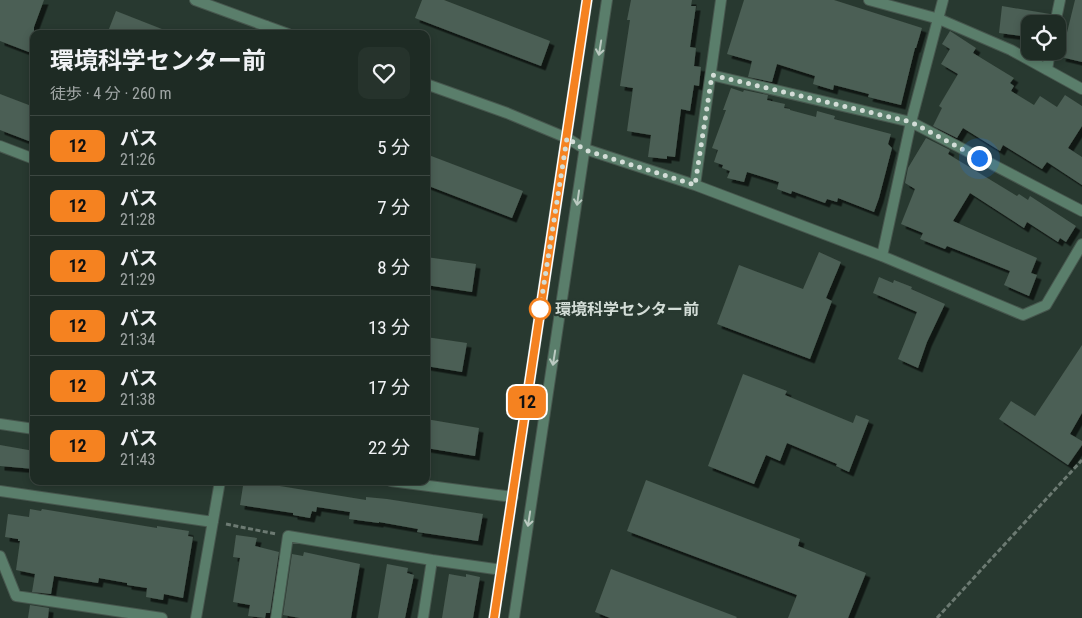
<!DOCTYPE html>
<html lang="ja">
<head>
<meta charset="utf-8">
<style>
  body { margin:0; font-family:"Roboto Condensed","Noto Sans JP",sans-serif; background:#26332c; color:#f1f3f6; height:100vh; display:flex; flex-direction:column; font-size:19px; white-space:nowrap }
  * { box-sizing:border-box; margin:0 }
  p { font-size:16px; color:#a1a7a6 }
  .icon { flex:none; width:28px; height:28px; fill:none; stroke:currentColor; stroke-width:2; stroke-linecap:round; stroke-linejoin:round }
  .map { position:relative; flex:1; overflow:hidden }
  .drawer { position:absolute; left:30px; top:30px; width:400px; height:455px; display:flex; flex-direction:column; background:#1e2b24; border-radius:10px; box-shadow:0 2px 8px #0003,0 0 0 1px #3c4741 }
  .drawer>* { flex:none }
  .badge { padding:0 10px; border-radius:8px; font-size:18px; line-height:32px }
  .tools { position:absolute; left:1021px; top:15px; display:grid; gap:10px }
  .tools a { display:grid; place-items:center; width:45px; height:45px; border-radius:10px; background:#1e2b24; box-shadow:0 2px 8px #0003,0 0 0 1px #3c4741; font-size:25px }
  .you { position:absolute; width:25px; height:25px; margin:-12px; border:4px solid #fff; border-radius:50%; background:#1a73e8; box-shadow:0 0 0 8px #1a73e833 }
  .map>.badge { position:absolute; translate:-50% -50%; box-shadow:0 0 0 2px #fff }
  .round { display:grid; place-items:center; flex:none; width:52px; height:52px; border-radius:10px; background:#26332c }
  .summary { display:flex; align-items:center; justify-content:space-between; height:85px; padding:0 20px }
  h1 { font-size:24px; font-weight:700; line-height:38px }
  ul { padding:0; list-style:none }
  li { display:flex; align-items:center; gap:15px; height:60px; padding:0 20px; border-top:1px solid #3c4741 }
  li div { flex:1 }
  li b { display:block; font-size:19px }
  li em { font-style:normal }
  li .badge { min-width:55px; font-weight:700; text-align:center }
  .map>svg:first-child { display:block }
  .building { fill:#4c5e54; filter:url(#shadow) }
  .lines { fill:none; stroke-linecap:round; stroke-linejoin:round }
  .service-casing { stroke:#47574e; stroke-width:12 }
  .minor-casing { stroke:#47574e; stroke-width:12 }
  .tertiary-casing { stroke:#47574e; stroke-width:12 }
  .path { stroke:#6c7a72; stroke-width:3; stroke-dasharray:5 2.5; stroke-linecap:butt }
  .service { stroke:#5a7e6b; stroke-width:10 }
  .minor { stroke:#5a7e6b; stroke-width:10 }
  .tertiary { stroke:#5a7e6b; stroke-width:10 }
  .oneway { stroke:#bbcac1 }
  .line-casing { stroke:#fff; stroke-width:11 }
  .line { stroke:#f58220; stroke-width:8 }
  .walk { stroke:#d3ddd7; stroke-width:5; stroke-dasharray:0 9 }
  .stop-dot { fill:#fff; stroke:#f58220; stroke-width:2.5 }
  .labels { text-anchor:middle; stroke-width:4.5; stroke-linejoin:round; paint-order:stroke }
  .stop-label { font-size:16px; font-weight:bold; fill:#d3ddd7; stroke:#283930; text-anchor:start }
</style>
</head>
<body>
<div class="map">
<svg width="1082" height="618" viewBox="0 0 1082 618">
  <defs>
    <filter id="shadow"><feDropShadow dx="4.5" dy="4.5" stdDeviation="0" flood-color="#0009"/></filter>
  </defs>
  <rect width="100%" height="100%" fill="#283930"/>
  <path class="building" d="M0 0H44L34 27V54L0 41Z
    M422 0H444L550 41 541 66 415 18Z
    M631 0H692L691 6H696L690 47 696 48 694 66 701 67 699 86 694 85 690 111 681 109 675 157 667 156V159L648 157 651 135 627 131 633 88 620 86 630 20H627Z
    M744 0H834L922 28 916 48H915L901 105 868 97 869 94 834 85 833 90 813 84 815 76 777 64 772 82 748 77 752 61 727 54Z
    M1075 0H1082V62L1061 57Z
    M1002 6 1050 14 1048 24H1030V37L999 33Z
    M116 11 172 33V34H107Z
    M950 31 976 48 973 53 1014 78 1010 83 1014 86 1011 91 1034 105 1040 96 1057 107 1065 95 1082 106V126L1068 148 1082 157V185L1047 162 1042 169 1003 145 1000 151 963 128 957 138 933 126 942 108 939 106 958 74 941 64 950 49 942 44Z
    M731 88 743 92 744 90 768 95 767 100 785 104 784 108 790 109V110L816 117 817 111 835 116 834 119 891 134 888 144 892 148 879 198 874 212 838 198 837 202 827 199 825 203 792 191 791 194 777 189 779 182 747 172 744 182 727 178 730 171 722 168 723 165 714 162 718 150 712 148 726 110H723Z
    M0 94 34 107V143L0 130Z
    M926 138 950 150 948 154 1017 196 1019 194 1028 200 1030 196 1076 226 1066 242 1060 238 1058 242 1027 222 1024 228 970 193 953 221 1037 258 1031 273 1037 275 1029 296 1004 285 1010 271 947 246 945 249 920 239 923 233 901 224 915 189 905 183 908 168Z
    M426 154 523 191 512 218 426 185Z
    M819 252 841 262 826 298 832 301 810 359 717 324 739 265 803 289Z
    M426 257 476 264 472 292 426 285Z
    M879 277 893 283 894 280 912 287 911 289 945 304 927 342 918 368 898 359 917 312 873 293Z
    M426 337 467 343 462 372 426 366Z
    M1082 345V413L1070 434 1082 441V445L1068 465 999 419 1011 401 1035 416Z
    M743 374 787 391 785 395 853 423 856 415 869 420 849 472 836 466 837 464 787 443 780 461 766 455 754 484 708 466Z
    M426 419 479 428 475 456 426 448Z
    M0 445 34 451V469L0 466Z
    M646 480 800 539 798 546 866 573 848 618H788L797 595 627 531Z
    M249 481 366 500V497L387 499 483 514 478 541 417 532 418 529 379 522V523L349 519 350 512 317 507 316 512 312 511 310 518 293 515V513L240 505 243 486H249Z
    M30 509 41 511 42 509 157 528V526L189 531 188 536 193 537 183 598 164 594 163 600 146 597 147 588 127 585V583L99 578 98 583 54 576 51 594 32 592 35 574 16 570 20 541H18V539L5 537 8 514 29 517Z
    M236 535 257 538 255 546 279 552 270 613H266L265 618 248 616 250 605 233 602 240 558 233 557Z
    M304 552 360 564 351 618H300L283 615 292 554 303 556Z
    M387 564 408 568 407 573 414 575 405 618H378Z
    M611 569 737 617 736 618H610L595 612Z
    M449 574 466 577V574L480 577 473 618H442Z
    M30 605 49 608 48 618H28Z"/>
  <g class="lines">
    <defs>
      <path id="service" d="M263 34 266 26
        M0 146 34 159"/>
      <path id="minor" d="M869 0 939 19 1011 50 1082 89
        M1055 24 1060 0
        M1047 70 1050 51
        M711 75 911 122 1082 211
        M567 138 585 149 695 185 882 256 1023 315 1046 305 1082 244
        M695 185 721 0
        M882 256 911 122 943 0
        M0 424 34 429
        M391 481 513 497
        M0 491 213 522
        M0 556 16 596 162 618
        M196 618 220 481
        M276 618 288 536 432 560
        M423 618 432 560 502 570"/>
      <path id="tertiary" d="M195 0 288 34
        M426 84 507 113 567 138
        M494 618 587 0
        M514 618 607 0"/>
    </defs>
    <use href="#service" class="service-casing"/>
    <use href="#minor" class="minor-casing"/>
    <use href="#tertiary" class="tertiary-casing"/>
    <path class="path" d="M226 524 276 534
      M937 618 1082 460"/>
    <use href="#service" class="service"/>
    <use href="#minor" class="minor"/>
    <use href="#tertiary" class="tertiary"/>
  </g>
  <defs><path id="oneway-shaft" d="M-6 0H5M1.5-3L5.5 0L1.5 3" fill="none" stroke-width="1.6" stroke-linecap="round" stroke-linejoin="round" transform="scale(1.25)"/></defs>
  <g class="oneway">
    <use href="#oneway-shaft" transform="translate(600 48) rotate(99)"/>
    <use href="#oneway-shaft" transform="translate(578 198) rotate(98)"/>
    <use href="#oneway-shaft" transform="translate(554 358) rotate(99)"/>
    <use href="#oneway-shaft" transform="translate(529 519) rotate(99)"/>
  </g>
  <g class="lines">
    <defs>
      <path id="line" d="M494 618 587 0"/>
    </defs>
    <use href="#line" class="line-casing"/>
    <use href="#line" class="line"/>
    <path class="walk" d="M540 309 567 138 585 150 695 185 712 75 911 122 979 158"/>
  </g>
  <circle class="stop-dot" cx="540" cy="309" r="10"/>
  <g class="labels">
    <g class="stop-label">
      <text x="555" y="315">環境科学センター前</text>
    </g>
  </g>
</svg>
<div class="tools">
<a><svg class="icon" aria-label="locate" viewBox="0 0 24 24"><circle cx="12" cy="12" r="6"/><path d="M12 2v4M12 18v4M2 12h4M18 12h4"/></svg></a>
</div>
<div class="you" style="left:979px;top:158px"></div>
<b class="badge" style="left:527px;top:402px;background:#f58220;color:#111">12</b>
<section class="drawer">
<div class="summary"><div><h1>環境科学センター前</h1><p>徒歩 · 4 分 · 260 m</p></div><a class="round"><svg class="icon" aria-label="heart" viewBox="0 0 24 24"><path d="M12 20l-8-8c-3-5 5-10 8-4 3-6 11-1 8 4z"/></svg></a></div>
<ul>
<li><span class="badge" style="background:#f58220;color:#111">12</span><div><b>バス</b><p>21:26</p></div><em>5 分</em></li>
<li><span class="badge" style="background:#f58220;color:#111">12</span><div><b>バス</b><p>21:28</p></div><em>7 分</em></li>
<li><span class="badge" style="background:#f58220;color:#111">12</span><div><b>バス</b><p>21:29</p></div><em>8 分</em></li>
<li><span class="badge" style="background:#f58220;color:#111">12</span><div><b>バス</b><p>21:34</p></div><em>13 分</em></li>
<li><span class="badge" style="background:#f58220;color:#111">12</span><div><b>バス</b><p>21:38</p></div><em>17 分</em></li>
<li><span class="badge" style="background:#f58220;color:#111">12</span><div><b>バス</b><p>21:43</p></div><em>22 分</em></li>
</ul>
</section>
</div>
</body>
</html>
